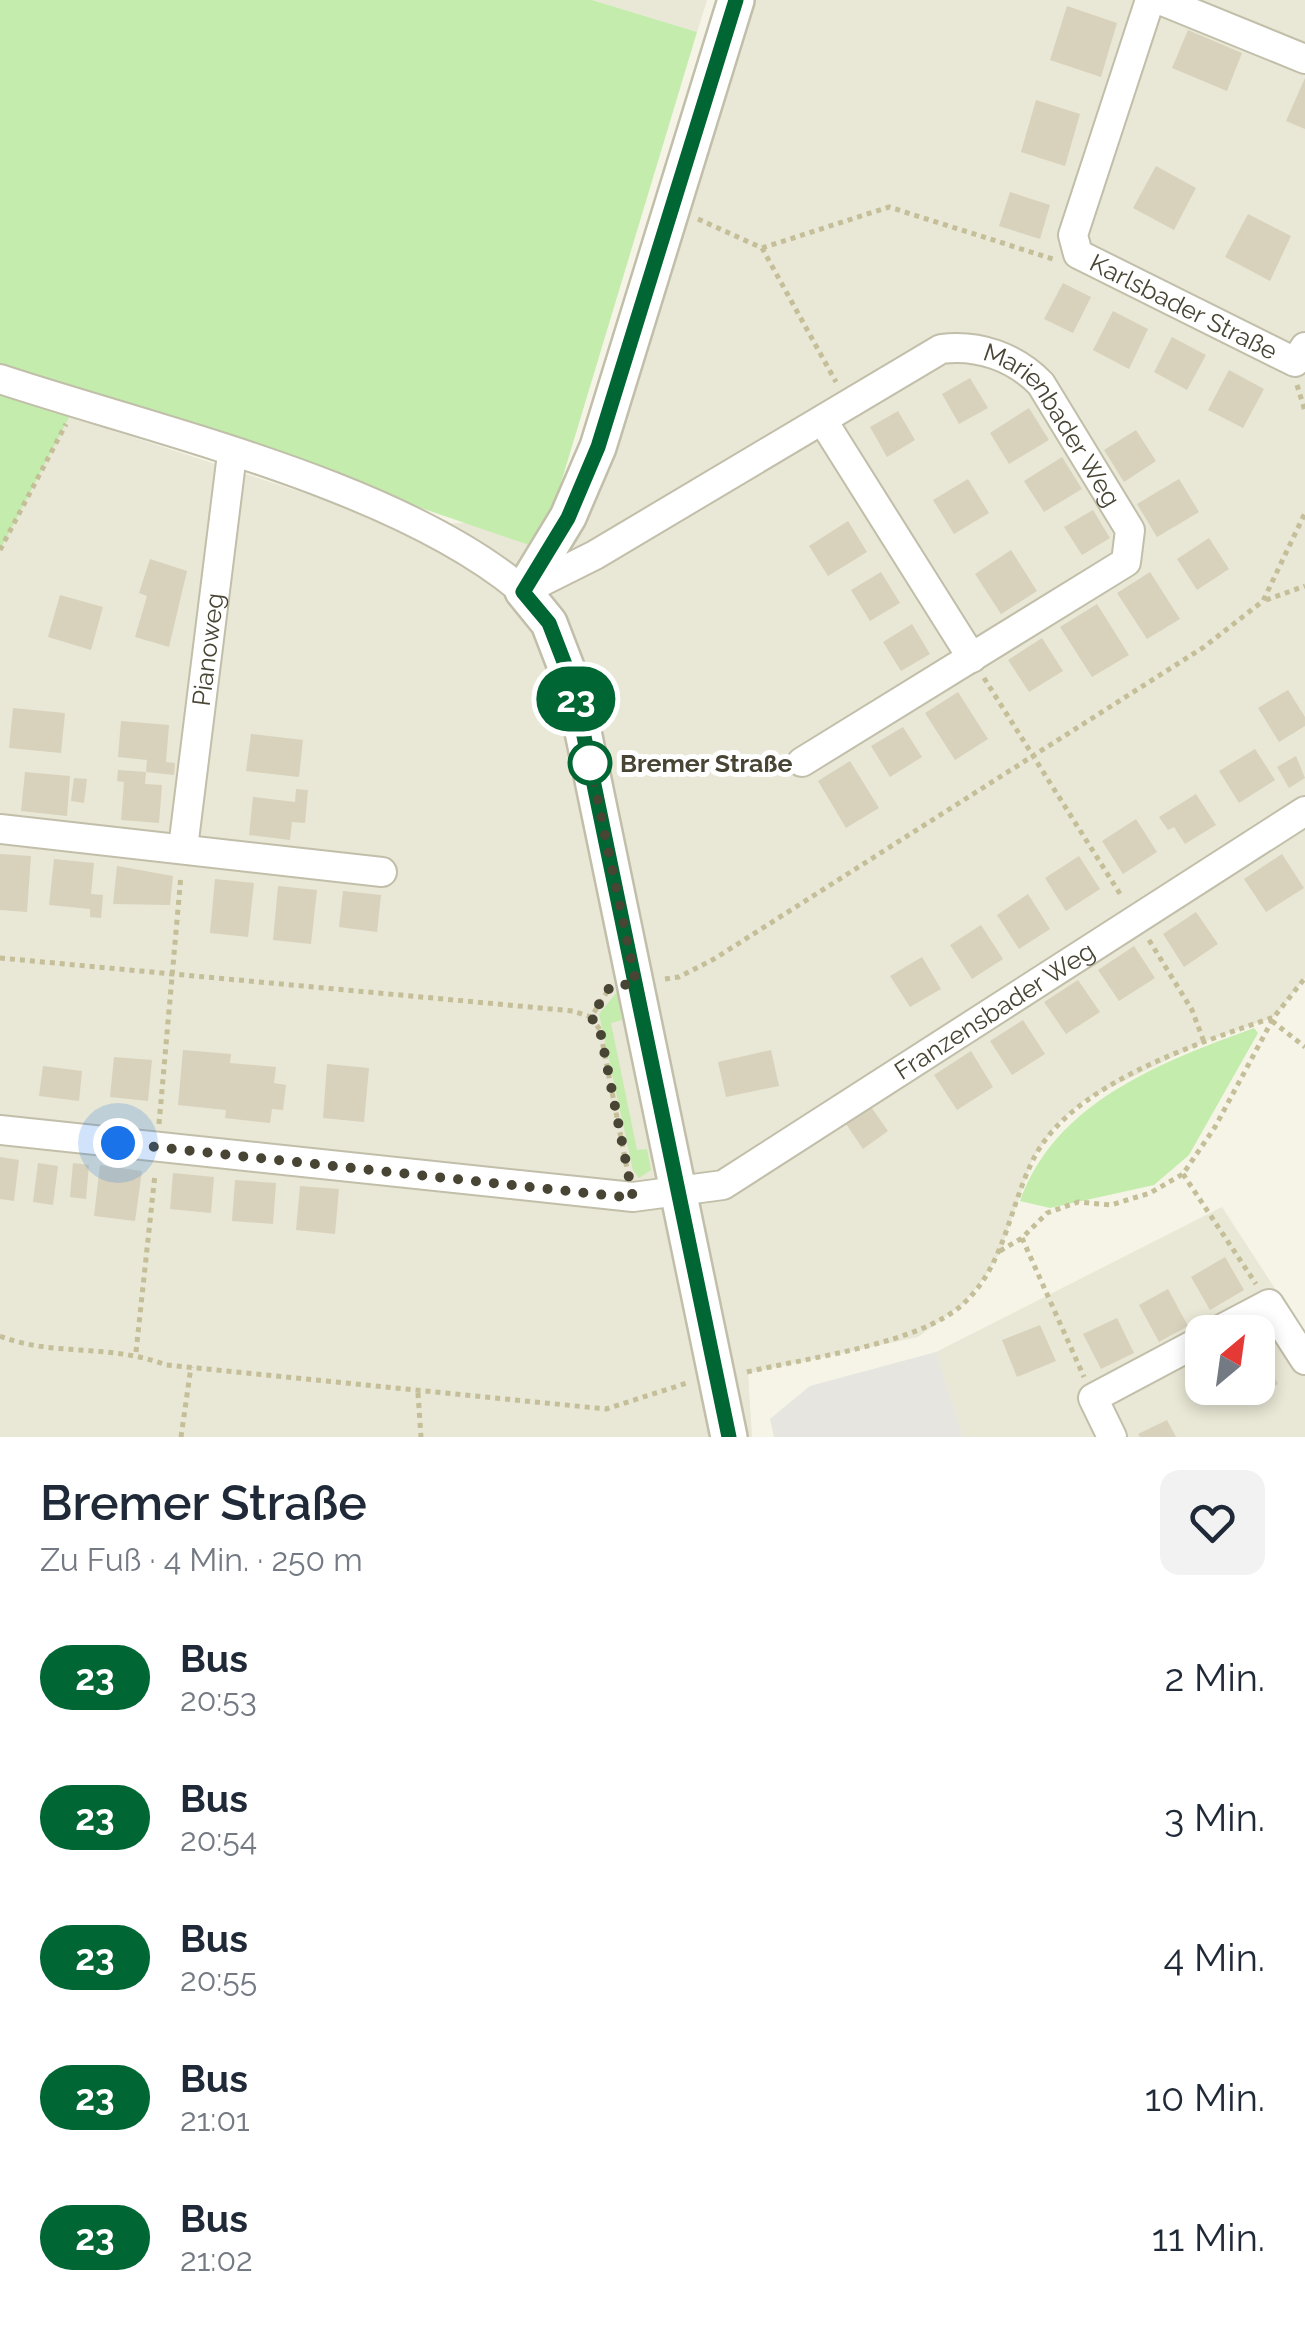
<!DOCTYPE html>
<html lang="de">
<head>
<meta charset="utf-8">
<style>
  body { margin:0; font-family:Raleway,sans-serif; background:#f2f2f3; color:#1f2937; height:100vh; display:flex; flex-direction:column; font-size:38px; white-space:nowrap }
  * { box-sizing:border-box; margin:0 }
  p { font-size:32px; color:#747a83 }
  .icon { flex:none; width:55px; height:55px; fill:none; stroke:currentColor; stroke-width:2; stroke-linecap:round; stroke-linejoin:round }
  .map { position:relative; height:1437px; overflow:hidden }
  .details { display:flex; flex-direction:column; background:#fff; flex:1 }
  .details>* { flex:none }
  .badge { padding:0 20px; border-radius:32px; font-size:35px; line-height:65px }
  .needle { width:65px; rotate:29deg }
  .fabs { position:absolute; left:1185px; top:1315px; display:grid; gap:20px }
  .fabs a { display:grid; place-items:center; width:90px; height:90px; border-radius:20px; background:#fff; box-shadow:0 5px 15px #0003; font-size:50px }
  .you { position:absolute; width:50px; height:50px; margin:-25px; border:8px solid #fff; border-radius:50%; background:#1a73e8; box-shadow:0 0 0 15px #1a73e833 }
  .map>.badge { position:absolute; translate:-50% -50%; box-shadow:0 0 0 5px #fff }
  .round { display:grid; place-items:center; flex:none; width:105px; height:105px; border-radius:20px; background:#f2f2f3 }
  .overview { display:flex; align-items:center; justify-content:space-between; height:170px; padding:0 40px }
  h1 { font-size:48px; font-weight:600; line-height:75px }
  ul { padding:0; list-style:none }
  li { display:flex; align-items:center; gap:30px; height:140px; padding:0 40px }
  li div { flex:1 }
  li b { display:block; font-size:38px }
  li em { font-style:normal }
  li .badge { min-width:110px; font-weight:700; text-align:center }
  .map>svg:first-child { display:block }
  .residential { fill:#e9e7d5; fill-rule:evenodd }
  .green { fill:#c3ecad }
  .parking { fill:#e6e5e0 }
  .building { fill:#d8d2bc }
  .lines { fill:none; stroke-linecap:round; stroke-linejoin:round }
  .minor-casing { stroke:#c1bea9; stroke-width:32 }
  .tertiary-casing { stroke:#c1bea9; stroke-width:40 }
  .path { stroke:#c4be99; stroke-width:5; stroke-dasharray:5 5; stroke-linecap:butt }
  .minor { stroke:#fff; stroke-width:28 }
  .tertiary { stroke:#fff; stroke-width:35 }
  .line-casing { stroke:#fff; stroke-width:22 }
  .line { stroke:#063; stroke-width:15 }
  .walk { stroke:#494535; stroke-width:10; stroke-dasharray:0 18 }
  .stop-dot { fill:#fff; stroke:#063; stroke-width:5 }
  .labels { text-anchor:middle; stroke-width:10; stroke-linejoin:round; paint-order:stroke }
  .street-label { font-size:25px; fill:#494535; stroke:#fff }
  .stop-label { font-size:25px; font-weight:bold; fill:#494535; stroke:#fff; text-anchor:start }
</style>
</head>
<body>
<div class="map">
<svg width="1305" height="1437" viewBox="0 0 1305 1437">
  <rect width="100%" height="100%" fill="#f5f4e7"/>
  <path class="residential" d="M592 0H707L697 32Z
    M736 0H1305V978L1274 1017 1204 1042 1085 1100 1056 1125 1033 1158 1000 1252 983 1279 963 1304 918 1337 748 1373 752 1437H0V547L65 415 405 526 568 517Z
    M1222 1207 1305 1335V1437H963L936 1352ZM1202 1332H1258V1388H1202Z"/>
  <path class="green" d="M0 0H592L697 32 541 549 0 364Z
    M0 379 76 404 0 550Z
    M617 992 622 1020 611 1023 637 1150 647 1149 651 1170 639 1178 633 1170 599 1014Z
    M1254 1028 1258 1033 1189 1155 1154 1185 1050 1208 1020 1201C1056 1101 1162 1062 1254 1028Z"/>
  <path class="parking" d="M936 1352 963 1437H774L770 1419 810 1386Z"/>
  <path class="building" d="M1067 6 1117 23 1101 77 1050 60Z
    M1188 30 1242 53 1227 91 1172 68Z
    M1305 78V129L1286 121Z
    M1036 100 1080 114 1065 166 1021 152Z
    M1156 166 1196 188 1174 230 1133 208Z
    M1010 192 1050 205 1040 239 999 226Z
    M1248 214 1291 236 1270 281 1225 257Z
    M1063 283 1091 297 1073 333 1044 319Z
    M1113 311 1148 329 1129 369 1093 350Z
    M1172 337 1206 355 1187 390 1154 372Z
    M1229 370 1264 389 1243 428 1208 410Z
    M970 378 988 408 959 424 942 394Z
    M1029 408 1049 440 1009 464 990 433Z
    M898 411 915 440 887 457 870 427Z
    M1136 430 1156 461 1124 482 1104 450Z
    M1062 457 1082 489 1044 512 1024 481Z
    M968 479 989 513 954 534 933 500Z
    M1179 479 1199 512 1157 537 1137 504Z
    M1093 510 1110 538 1082 555 1064 527Z
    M848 521 867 552 828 576 809 546Z
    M1209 538 1229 569 1197 590 1177 559Z
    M1011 550 1037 591 1001 614 975 574Z
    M150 559 187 571 169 647 135 637 147 596 139 593Z
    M881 572 900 603 870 621 851 590Z
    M1150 572 1180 619 1147 639 1117 593Z
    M60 595 103 607 91 650 48 637Z
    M1097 604 1129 655 1092 677 1060 627Z
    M912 624 930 654 901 671 883 642Z
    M1042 638 1063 671 1029 692 1008 660Z
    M1288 690 1305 717V726L1279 742 1258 708Z
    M958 692 988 739 955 760 925 713Z
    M13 708 65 713 61 753 9 748Z
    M121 721 169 725 166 762 175 763 174 775 146 772 147 760 118 757Z
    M903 727 922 757 890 777 871 746Z
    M251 734 303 740 299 777 246 771Z
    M1255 749 1275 780 1239 803 1219 771Z
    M1296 756 1305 778 1289 788 1277 767Z
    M850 761 879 808 846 828 818 781Z
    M118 770 146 772 145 784 162 785 159 823 121 820 124 782 117 781Z
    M25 772 70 776 67 816 21 811Z
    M74 778 87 779 84 803 71 801Z
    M296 789 308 790 305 823 292 822 290 840 249 835 253 797 295 802Z
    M1196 794 1216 825 1185 844 1174 827 1168 830 1159 817Z
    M1136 819 1157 852 1123 874 1102 841Z
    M0 854 31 856 27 912 0 910Z
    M1282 854 1304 888 1266 912 1244 879Z
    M1079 856 1100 889 1066 911 1045 878Z
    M54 859 94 863 91 894 103 895 101 918 90 917V909L49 905Z
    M117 866 173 876 170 905 113 904Z
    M215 879 254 883 248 937 210 933Z
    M278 886 317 890 311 944 273 940Z
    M343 891 381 895 377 932 339 927Z
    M1028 894 1050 929 1019 949 997 915Z
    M1196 912 1218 944 1184 967 1163 934Z
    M981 925 1003 959 972 979 950 945Z
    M1134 946 1155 978 1119 1001 1098 970Z
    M922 957 941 989 910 1007 890 976Z
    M1078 980 1100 1012 1066 1034 1044 1002Z
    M1023 1020 1045 1054 1012 1075 990 1041Z
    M183 1050 231 1054 230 1063 276 1067 274 1083 286 1085 283 1110 272 1109 270 1123 225 1118 226 1110 178 1105Z
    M771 1050 779 1086 726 1097 718 1062Z
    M971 1051 993 1087 957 1110 934 1075Z
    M114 1057 152 1060 148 1101 110 1097Z
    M327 1064 369 1068 364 1122 323 1118Z
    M43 1066 82 1071 79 1101 39 1096Z
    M869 1104 888 1131 863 1149 844 1121Z
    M0 1157 19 1160 14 1201 0 1199Z
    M38 1163 58 1166 53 1205 33 1202Z
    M73 1163 89 1165 86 1199 70 1197Z
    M100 1165 142 1171 135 1221 94 1216Z
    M173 1173 214 1177 211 1213 170 1209Z
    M235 1180 276 1183 273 1224 232 1221Z
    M300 1186 339 1189 335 1234 296 1230Z
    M1225 1257 1244 1290 1210 1310 1191 1277Z
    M1168 1289 1188 1326 1159 1342 1139 1305Z
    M1117 1318 1134 1353 1101 1369 1083 1334Z
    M1040 1325 1056 1361 1017 1377 1002 1340Z
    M1258 1348 1278 1384 1241 1404 1231 1388H1258Z
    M1167 1420 1176 1437H1140L1138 1434Z"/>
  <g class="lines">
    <defs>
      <g id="minor">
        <path id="s1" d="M1150 0 1073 235 1078 254 1295 362 1305 347"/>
        <path d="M1160 0 1305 59"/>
        <path id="s2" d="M0 379C157 431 398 485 523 591L595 555 941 349C978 344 1015 357 1041 384L1130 530 1126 562 802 762"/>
        <path d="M823 421 972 658"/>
        <path d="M0 829 382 872"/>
        <path id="s3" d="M183 848 232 454"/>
        <path id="s4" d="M0 1130 633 1197 723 1185 1305 811"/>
        <path d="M1216 1332 1269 1304 1305 1360"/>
        <path d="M1112 1437 1093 1398 1202 1340"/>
      </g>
      <path id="tertiary" d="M729 1437 574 688 549 623 523 591 568 517 598 447 736 0"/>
    </defs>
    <use href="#minor" class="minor-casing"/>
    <use href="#tertiary" class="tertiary-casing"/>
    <path class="path" d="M698 219 762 248 836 382
      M762 248 889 207 1053 259
      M1297 385 1305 411
      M0 550 66 424
      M1266 600 1305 586
      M984 678 1122 897
      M1149 940 1192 1010 1204 1042
      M0 958 573 1011 591 1017 607 992
      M665 979 679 977 714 959 1204 647 1263 601 1305 513
      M591 1017 600 1030 627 1169
      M1272 1021 1305 1047
      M159 1124 181 875
      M1183 1174 1256 1284
      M1022 1238 1084 1377
      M1000 1251 1022 1238 1047 1213 1078 1202 1111 1205 1150 1193 1183 1174 1215 1127 1274 1017 1305 978
      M0 1336C52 1357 109 1343 166 1365L606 1409 687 1383
      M136 1352 155 1174
      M747 1372C806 1358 920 1344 963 1304 1004 1267 1009 1209 1032 1162 1068 1084 1197 1044 1274 1017
      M418 1393 421 1437
      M181 1437 191 1367"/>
    <use href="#minor" class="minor"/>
    <use href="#tertiary" class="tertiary"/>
  </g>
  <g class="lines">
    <defs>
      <path id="line" d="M729 1437 574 688 549 623 523 592 568 518 598 447 736 0"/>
    </defs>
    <use href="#line" class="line-casing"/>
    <use href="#line" class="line"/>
    <path class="walk" d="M118 1143 633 1198 600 1030 591 1017 610 987 636 983 590 763"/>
  </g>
  <circle class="stop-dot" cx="590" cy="763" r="20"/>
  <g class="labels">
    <g class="street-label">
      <text dy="9" stroke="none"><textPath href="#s1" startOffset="385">Karlsbader Straße</textPath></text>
      <text dy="9" stroke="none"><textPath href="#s2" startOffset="1198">Marienbader Weg</textPath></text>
      <text dy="9" stroke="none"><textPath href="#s3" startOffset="200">Pianoweg</textPath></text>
      <text dy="9" stroke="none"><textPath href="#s4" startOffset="1050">Franzensbader Weg</textPath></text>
    </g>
    <g class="stop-label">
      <text x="620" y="772">Bremer Straße</text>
    </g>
  </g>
</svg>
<div class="fabs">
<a><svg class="needle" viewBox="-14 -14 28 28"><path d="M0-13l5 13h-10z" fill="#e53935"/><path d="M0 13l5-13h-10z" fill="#747a83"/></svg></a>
</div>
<div class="you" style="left:118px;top:1143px"></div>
<b class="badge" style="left:576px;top:699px;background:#063;color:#fff">23</b>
</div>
<section class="details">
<div class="overview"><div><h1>Bremer Straße</h1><p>Zu Fuß · 4 Min. · 250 m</p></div><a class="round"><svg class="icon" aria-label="heart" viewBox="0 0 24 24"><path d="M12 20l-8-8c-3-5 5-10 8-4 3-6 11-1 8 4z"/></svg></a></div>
<ul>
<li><span class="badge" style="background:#063;color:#fff">23</span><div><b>Bus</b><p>20:53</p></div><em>2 Min.</em></li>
<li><span class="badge" style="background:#063;color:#fff">23</span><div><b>Bus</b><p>20:54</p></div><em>3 Min.</em></li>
<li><span class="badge" style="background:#063;color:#fff">23</span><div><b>Bus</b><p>20:55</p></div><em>4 Min.</em></li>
<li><span class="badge" style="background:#063;color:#fff">23</span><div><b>Bus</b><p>21:01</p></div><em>10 Min.</em></li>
<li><span class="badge" style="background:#063;color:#fff">23</span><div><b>Bus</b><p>21:02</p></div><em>11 Min.</em></li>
</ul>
</section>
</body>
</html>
